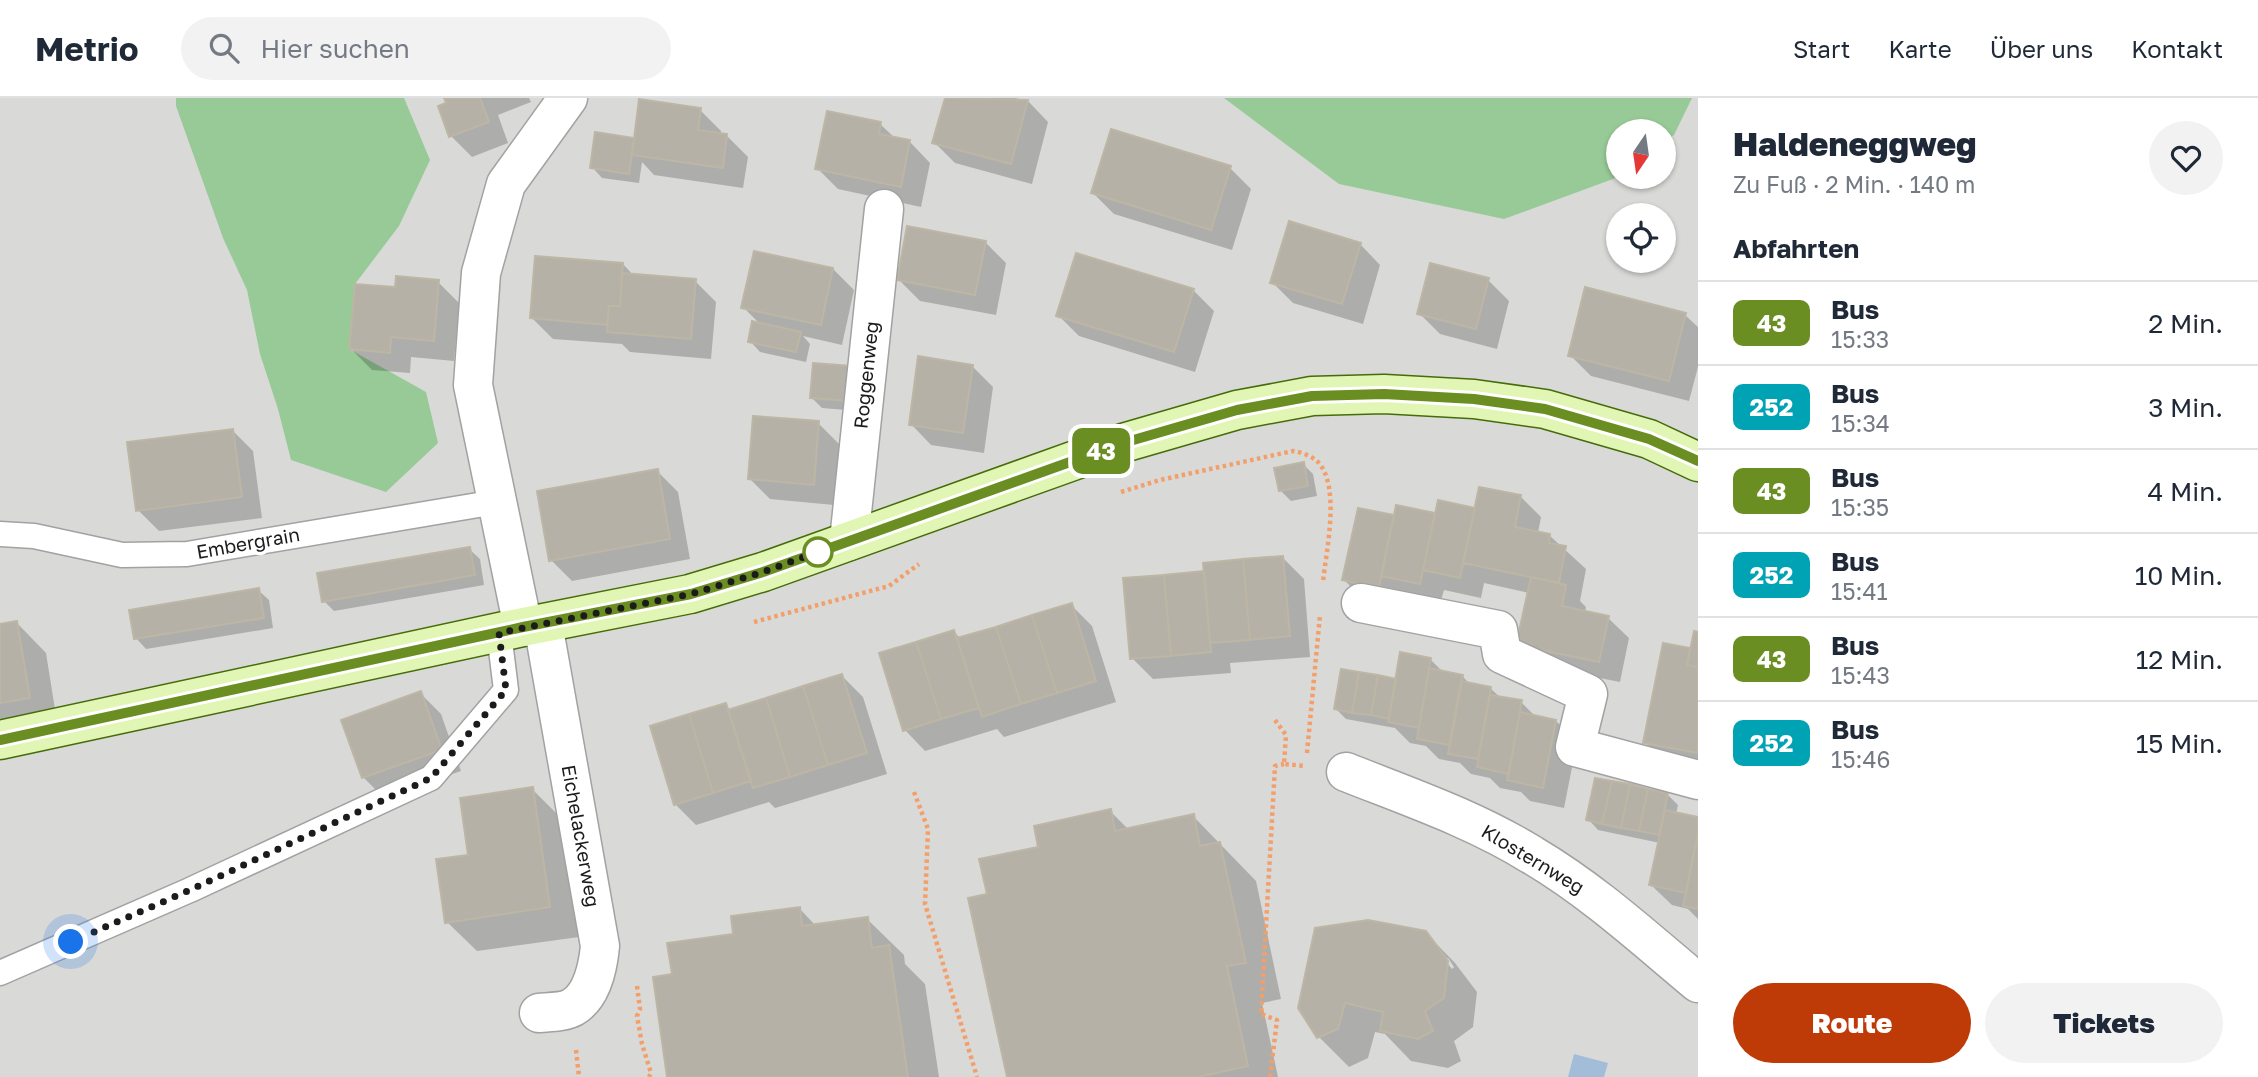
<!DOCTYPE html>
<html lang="de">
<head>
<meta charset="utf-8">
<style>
  body { margin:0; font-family:"Golos Text",sans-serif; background:#f2f2f3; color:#1f2937; height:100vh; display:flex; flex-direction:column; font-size:26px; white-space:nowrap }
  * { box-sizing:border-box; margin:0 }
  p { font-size:23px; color:#747a83 }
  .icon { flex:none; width:38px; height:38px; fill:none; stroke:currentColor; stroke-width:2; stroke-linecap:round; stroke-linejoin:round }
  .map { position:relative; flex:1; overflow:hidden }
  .sheet { display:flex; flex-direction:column; background:#fff; width:560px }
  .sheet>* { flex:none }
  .badge { padding:0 14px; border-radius:10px; font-size:24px; line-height:46px }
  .needle { width:46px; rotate:193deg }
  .controls { position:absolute; left:1606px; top:21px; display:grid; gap:14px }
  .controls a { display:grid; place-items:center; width:70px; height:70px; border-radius:50%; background:#fff; box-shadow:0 2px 5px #0004; font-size:35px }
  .you { position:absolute; width:35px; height:35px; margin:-18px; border:5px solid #fff; border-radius:50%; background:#1a73e8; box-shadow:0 0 0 10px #1a73e833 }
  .map>.badge { position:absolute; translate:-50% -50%; box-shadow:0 0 0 4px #fff }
  h2 { padding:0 35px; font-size:26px; line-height:63px }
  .round { display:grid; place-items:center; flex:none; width:74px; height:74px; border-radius:37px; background:#f2f2f3 }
  .summary { display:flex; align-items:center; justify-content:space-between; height:119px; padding:0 35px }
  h1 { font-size:33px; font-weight:800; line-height:52px }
  .button { display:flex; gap:14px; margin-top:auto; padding:14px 35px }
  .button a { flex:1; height:80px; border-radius:42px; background:#be3b08; color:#fff; font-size:28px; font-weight:800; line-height:80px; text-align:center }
  .button a+a { background:#f2f2f3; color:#1f2937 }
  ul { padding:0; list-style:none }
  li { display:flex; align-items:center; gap:21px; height:84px; padding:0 35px; border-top:2px solid #e0e1e3 }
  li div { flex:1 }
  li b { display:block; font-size:26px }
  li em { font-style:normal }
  li .badge { min-width:77px; font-weight:700; text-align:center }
  header { display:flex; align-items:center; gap:42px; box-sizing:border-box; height:98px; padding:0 35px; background:#fff; border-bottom:2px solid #e0e1e3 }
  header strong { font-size:33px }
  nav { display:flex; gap:38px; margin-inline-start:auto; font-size:24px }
  .search { width:490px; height:63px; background:#f2f2f3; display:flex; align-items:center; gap:18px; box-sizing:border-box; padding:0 24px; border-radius:38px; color:#747a83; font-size:26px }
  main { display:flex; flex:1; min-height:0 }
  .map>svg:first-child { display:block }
  .residential { fill:#d9d9d8; fill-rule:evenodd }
  .forest { fill:#98ca97 }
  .water { fill:#a3bdd9 }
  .shadow { fill:#0003; fill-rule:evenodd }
  .building { fill:#b6b1a7; stroke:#bdb6a4; stroke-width:2 }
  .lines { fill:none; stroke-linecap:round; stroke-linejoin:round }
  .lane-casing { stroke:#a2a2a2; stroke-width:27 }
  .street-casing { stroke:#a2a2a2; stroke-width:41 }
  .secondary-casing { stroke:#456c09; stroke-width:41 }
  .path { stroke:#f39f6b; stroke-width:4.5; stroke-dasharray:3.5 3.5; stroke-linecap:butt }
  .lane { stroke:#fff; stroke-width:24 }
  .street { stroke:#fff; stroke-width:38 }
  .secondary { stroke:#e1f6b5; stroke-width:38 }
  .line-casing { stroke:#fff; stroke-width:16 }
  .line { stroke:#6b8e23; stroke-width:10 }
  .walk { stroke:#1b1b1b; stroke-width:7; stroke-dasharray:0 12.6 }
  .stop-dot { fill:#fff; stroke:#6b8e23; stroke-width:3.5 }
  .labels { text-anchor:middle; stroke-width:7; stroke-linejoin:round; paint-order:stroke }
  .street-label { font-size:19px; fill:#1b1b1b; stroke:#fff }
</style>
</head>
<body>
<header>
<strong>Metrio</strong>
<div class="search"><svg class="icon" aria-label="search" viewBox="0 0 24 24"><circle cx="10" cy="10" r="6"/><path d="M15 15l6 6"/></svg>Hier suchen</div>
<nav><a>Start</a><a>Karte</a><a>Über uns</a><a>Kontakt</a></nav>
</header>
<main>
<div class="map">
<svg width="1698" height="979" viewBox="0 0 1698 979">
  <rect width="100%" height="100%" fill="#ecece1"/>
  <path class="residential" d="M0 0H1698V979H0ZM1619 33H1664V79H1619ZM1619 117H1664V163H1619Z"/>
  <path class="forest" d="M176 0H404L430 62 399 128 355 186 349 251 426 294 438 345 386 394 291 362 278 311 260 256 247 192 223 140 176 8Z
    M1224 0H1692L1674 37 1664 44V33H1619V77L1613 81 1504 121 1339 86Z"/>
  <path class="water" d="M1574 956 1608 965 1604 979H1568Z"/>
  <path class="shadow" d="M445 0H529L531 4 498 17 508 45 472 59 451 38Z
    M946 0H1015L1028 3 1048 24 1032 86 955 65 934 44Z
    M700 12 721 33V37L727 38 748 59 743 90 654 77 642 64 639 85 602 80 592 69 597 36 635 42Z
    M880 26 896 41 910 44 930 65 921 109 838 91 817 70Z
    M1230 70 1251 91 1232 152 1114 116 1093 95Z
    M985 144 1006 165 996 217 920 203 899 182Z
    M1360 146 1380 167 1363 226 1293 205 1272 184Z
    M623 166 634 178 695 183 716 204 711 261 630 254 622 246 553 241 532 220Z
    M833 171 854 192 842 247 803 238 810 246 806 264 760 254 750 243 761 227 743 209Z
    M1488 182 1509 203 1497 251 1440 236 1419 215Z
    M438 184 459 205 454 263 411 259 410 275 372 272 351 251 397 191Z
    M1193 192 1214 213 1195 274 1079 238 1058 217Z
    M1685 217 1698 229V269L1689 303 1591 278 1570 257Z
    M814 267 858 313 822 310 811 299Z
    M972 268 993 289 984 355 931 347 911 326Z
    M818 325 839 346 834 407 770 401 750 381Z
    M232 332 253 353 262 420 159 433 138 412Z
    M1303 366 1313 376 1317 398 1291 403 1280 392Z
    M657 373 678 394 690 461 572 483 551 462Z
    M1521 399 1541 419 1538 435 1550 438 1586 471 1580 503 1586 509 1585 515 1608 520 1629 540 1620 584 1539 568 1529 495 1484 485 1481 500 1444 492 1440 506 1365 502 1344 482 1395 420 1397 409 1436 417 1476 412Z
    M469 451 480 461 484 487 334 513 324 503Z
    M1283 460 1304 481 1310 559 1230 565 1231 575 1153 581 1132 560 1206 475Z
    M258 492 269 502 273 530 146 551 136 540Z
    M1071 507 1092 528 1116 604 1004 639 997 631 925 653 905 632 954 534 961 541Z
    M17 525 46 555 58 630 0 639V528Z
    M1698 536V671L1666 665 1645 644 1664 547 1691 552Z
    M1430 561 1444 575 1462 578 1470 586 1490 590 1501 600 1521 604 1536 619 1556 623 1577 644 1564 710 1530 703 1521 694 1500 690 1490 680 1471 676 1460 665 1439 661 1426 648 1410 645 1395 630 1346 621 1336 611 1397 583Z
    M842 578 863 599 887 676 775 710 769 704 696 727 675 706 726 607 731 613Z
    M420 595 441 616 461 673 384 700 363 679Z
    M532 691 562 721 579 839 477 853 447 824 470 758Z
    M1667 696 1678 707 1676 716 1698 721V821L1688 811 1672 807 1651 787 1660 745 1598 732 1588 721Z
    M1110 713 1129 732 1193 718 1256 783 1281 901 1262 905 1278 979H1008L989 797 1040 751Z
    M799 810 816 828 867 821 904 857 905 866 925 886 939 979H669L673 877 735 837Z
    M1316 832 1425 834 1455 865 1477 894 1473 929 1454 943 1461 963 1448 970 1411 963 1385 936 1375 934 1368 960 1349 969 1319 939ZM1443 860H1448L1454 869 1452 871Z"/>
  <path class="building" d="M444 0H480L489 24 449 39 438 8 446 5Z
    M945 0 1028 2 1011 66 932 45Z
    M639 1 701 10 698 32 727 36 723 70 632 57Z
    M827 13 881 24 879 36 910 42 901 89 815 71Z
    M1111 31 1231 68 1211 132 1091 95Z
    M595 34 634 40 629 76 590 70Z
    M1289 123 1361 145 1342 206 1270 185Z
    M907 128 986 143 975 197 897 182Z
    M754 153 833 170 821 227 741 210Z
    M1076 155 1194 191 1174 254 1056 218Z
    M535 158 623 165 620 208H609L607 227 530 220Z
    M1430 165 1489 180 1476 231 1417 216Z
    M622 175 696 181 691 241 607 234 609 208H620Z
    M396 178 439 182 434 243 391 239 390 255 349 251 355 186 395 189Z
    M1585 189 1686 215 1669 283 1568 258Z
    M752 223 801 234 796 254 748 244Z
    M918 258 973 267 963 335 909 327Z
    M813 265 851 268 849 303 810 300Z
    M753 318 819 323 814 387 748 381Z
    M233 331 242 399 136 413 127 344Z
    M1304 364 1308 388 1279 393 1274 370Z
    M658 371 670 441 549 463 537 393Z
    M1479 389 1521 397 1515 429 1550 436 1549 445 1566 448 1559 485 1463 465Z
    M1438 402 1475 410 1460 480 1423 472Z
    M1396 407 1435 415 1420 486 1381 478Z
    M1358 410 1394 417 1379 490 1342 482Z
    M470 449 475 477 322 504 317 475Z
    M1283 458 1290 538 1250 542 1243 461Z
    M1243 461 1250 542 1210 545 1203 465Z
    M1204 473 1211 554 1171 558 1164 477Z
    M1164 477 1171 558 1130 561 1123 480Z
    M1531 479 1566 487 1562 508 1609 518 1599 564 1516 547Z
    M259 490 264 520 134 541 129 512Z
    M1072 505 1096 583 1057 595 1032 517Z
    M1032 517 1057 595 1021 606 996 529Z
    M17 523 30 600 0 605V526Z
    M996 529 1021 606 982 619 957 540Z
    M954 532 979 610 941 621 916 544Z
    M1694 533 1698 534V569L1687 567Z
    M916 544 941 621 903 633 879 555Z
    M1663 545 1690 550 1687 567 1698 569V655L1643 645Z
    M1400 554 1431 560 1419 630 1388 624Z
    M1429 570 1463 577 1450 647 1417 641Z
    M1341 571 1359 574 1352 615 1334 611Z
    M1359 574 1378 577 1371 617 1352 615Z
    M842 576 867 655 828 667 803 588Z
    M1378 577 1396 581 1389 621 1371 617Z
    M1461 583 1491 589 1478 661 1448 656Z
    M803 588 828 667 790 679 766 600Z
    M421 593 442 652 362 680 341 622Z
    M1490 597 1522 602 1509 676 1477 669Z
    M766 600 790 679 753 690 728 612Z
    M726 605 751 683 713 695 689 616Z
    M1520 614 1556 622 1543 690 1507 682Z
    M689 616 713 695 674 707 650 628Z
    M1595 680 1612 683 1602 726 1586 722Z
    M1612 683 1630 686 1621 730 1602 726Z
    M1630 686 1648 691 1639 733 1621 730Z
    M533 689 550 809 445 825 436 761 468 757 460 700Z
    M1648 691 1668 695 1659 737 1639 733Z
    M1111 711 1115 733 1194 716 1200 748 1220 744 1246 865 1227 868 1248 968 1198 979H1007L968 800 987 796 979 761 1038 749 1034 728Z
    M1665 712 1698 719V735L1686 795 1649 787Z
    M1698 735V811L1683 808Z
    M800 809 802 828 868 819 872 850 889 847 908 979H667L653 879 672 876 667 845 733 836 731 818Z
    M1368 822 1426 833 1448 863 1444 900 1425 913 1433 933 1418 941 1380 933 1383 914 1345 905 1338 931 1317 940 1298 910 1315 830Z"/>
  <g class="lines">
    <defs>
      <path id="lane" d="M0 436 34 438 122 457 187 456 496 404
        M0 875 190 792 431 680 506 592 499 535"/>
      <path id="street" d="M849 443 884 111
        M1361 505 1498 532 1502 556 1588 596 1575 649 1698 682
        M523 529 473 287 481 175 506 86 568 0
        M1346 674C1409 699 1474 721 1532 757 1593 793 1644 840 1698 885
        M539 915C549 914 565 914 573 909 592 898 598 869 600 848L543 526"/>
      <path id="secondary" d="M0 642 523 529 690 496 763 474 1123 345 1237 312 1312 298 1384 296 1474 301 1545 311 1649 341 1698 364"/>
    </defs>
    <use href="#lane" class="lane-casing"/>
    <use href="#street" class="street-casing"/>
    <use href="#secondary" class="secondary-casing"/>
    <path class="path" d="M1121 394 1160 382 1293 353C1301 354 1312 358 1318 364 1341 389 1326 453 1323 484
      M754 524 889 488 919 466
      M1275 622 1286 637 1284 666 1305 668
      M1307 655 1320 517
      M914 694 928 731 925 806 977 979
      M637 888 640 911 637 918 642 946 651 975 649 979
      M576 952 579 979
      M1270 979 1277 922 1261 916 1275 668 1284 666"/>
    <use href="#lane" class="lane"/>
    <use href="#street" class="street"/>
    <use href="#secondary" class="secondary"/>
  </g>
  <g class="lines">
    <defs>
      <path id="line" d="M0 642 523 529 691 496 763 474 1123 345 1237 312 1312 298 1384 296 1474 301 1545 311 1649 341 1698 363"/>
    </defs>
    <use href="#line" class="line-casing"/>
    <use href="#line" class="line"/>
    <path class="walk" d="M71 844 190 792 431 680 506 592 499 535 691 496 763 474 828 450 818 454"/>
  </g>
  <circle class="stop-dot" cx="818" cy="454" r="14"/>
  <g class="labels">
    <g class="street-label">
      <text transform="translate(866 277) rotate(-84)" y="7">Roggenweg</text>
      <text transform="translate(248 445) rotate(-10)" y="7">Embergrain</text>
      <text transform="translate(581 738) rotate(80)" y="7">Eichelackerweg</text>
      <text transform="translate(1533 761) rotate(31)" y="7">Klosternweg</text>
    </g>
  </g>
</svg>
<div class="controls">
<a><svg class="needle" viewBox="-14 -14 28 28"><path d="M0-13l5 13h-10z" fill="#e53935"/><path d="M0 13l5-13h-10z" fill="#747a83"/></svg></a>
<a><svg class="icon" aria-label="locate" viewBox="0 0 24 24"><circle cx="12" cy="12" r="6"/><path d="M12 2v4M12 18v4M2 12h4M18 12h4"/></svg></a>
</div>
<div class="you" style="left:71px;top:844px"></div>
<b class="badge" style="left:1101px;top:353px;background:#6b8e23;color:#fff">43</b>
</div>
<section class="sheet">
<div class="summary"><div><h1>Haldeneggweg</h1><p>Zu Fuß · 2 Min. · 140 m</p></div><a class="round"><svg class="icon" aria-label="heart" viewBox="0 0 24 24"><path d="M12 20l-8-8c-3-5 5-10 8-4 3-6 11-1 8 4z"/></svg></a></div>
<h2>Abfahrten</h2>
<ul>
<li><span class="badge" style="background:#6b8e23;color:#fff">43</span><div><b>Bus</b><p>15:33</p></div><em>2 Min.</em></li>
<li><span class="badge" style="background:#00a3b4;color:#fff">252</span><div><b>Bus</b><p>15:34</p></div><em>3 Min.</em></li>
<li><span class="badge" style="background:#6b8e23;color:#fff">43</span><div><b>Bus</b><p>15:35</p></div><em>4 Min.</em></li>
<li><span class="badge" style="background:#00a3b4;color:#fff">252</span><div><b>Bus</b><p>15:41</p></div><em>10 Min.</em></li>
<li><span class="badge" style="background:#6b8e23;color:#fff">43</span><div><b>Bus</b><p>15:43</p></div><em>12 Min.</em></li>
<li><span class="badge" style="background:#00a3b4;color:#fff">252</span><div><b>Bus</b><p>15:46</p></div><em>15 Min.</em></li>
</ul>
<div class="button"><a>Route</a><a>Tickets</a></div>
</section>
</main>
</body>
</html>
